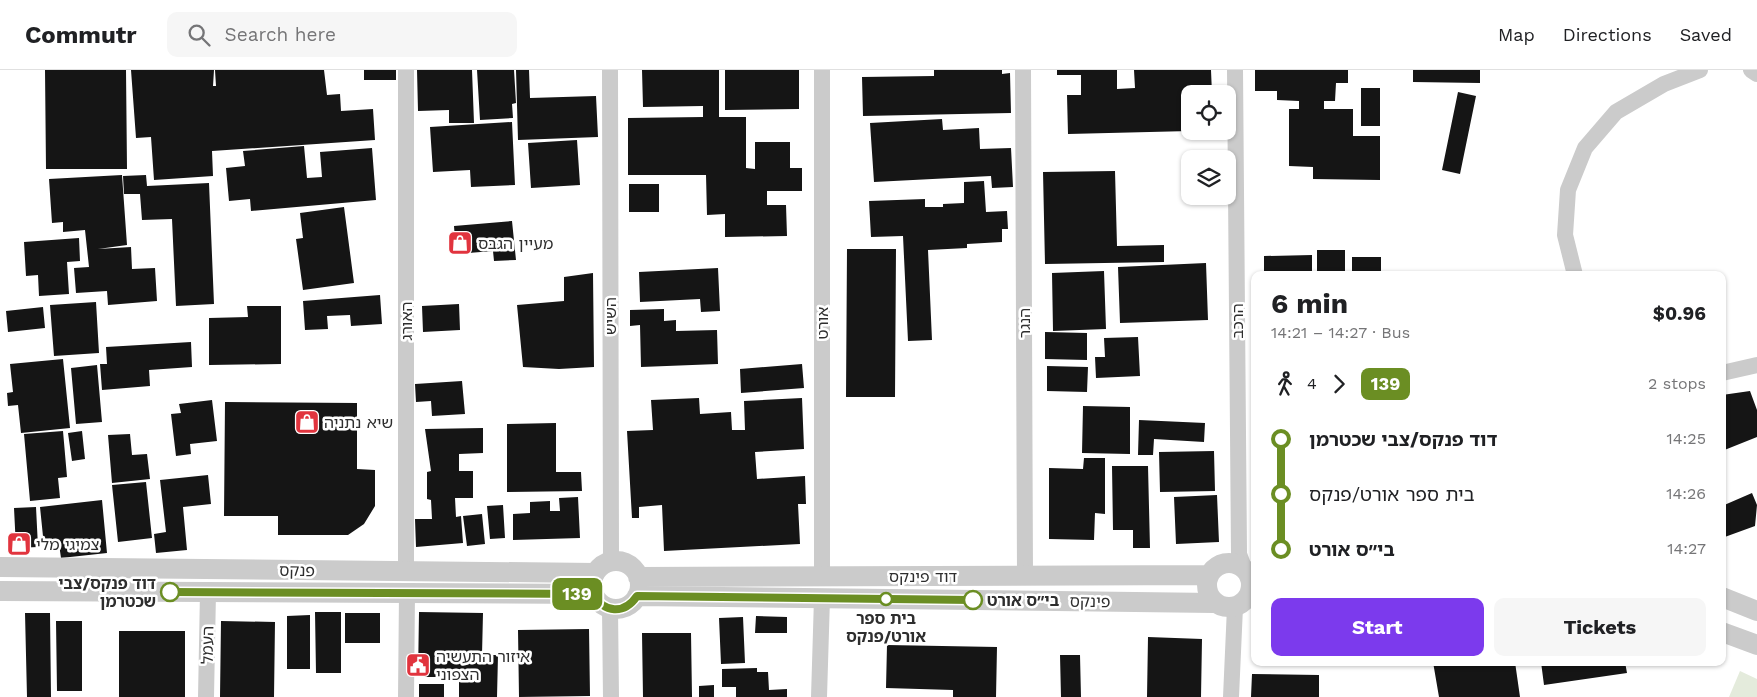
<!DOCTYPE html>
<html lang="en">
<head>
<meta charset="utf-8">
<style>
  body { margin:0; font-family:"Work Sans","Noto Sans Hebrew",sans-serif; background:#f6f6f6; color:#202124; height:100vh; display:flex; flex-direction:column; font-size:19px; white-space:nowrap }
  * { box-sizing:border-box; margin:0 }
  p { font-size:16px; color:#757577 }
  .icon { flex:none; width:28px; height:28px; fill:none; stroke:currentColor; stroke-width:2; stroke-linecap:round; stroke-linejoin:round }
  .map { position:relative; flex:1; overflow:hidden }
  .details { position:absolute; left:1251px; top:201px; width:475px; height:395px; display:flex; flex-direction:column; background:#fff; border-radius:10px; box-shadow:0 1px 4px #0004 }
  .details>* { flex:none }
  .badge { padding:0 10px; border-radius:8px; font-size:18px; line-height:32px }
  .controls { position:absolute; left:1181px; top:15px; display:grid; gap:10px }
  .controls a { display:grid; place-items:center; width:55px; height:55px; border-radius:10px; background:#fff; box-shadow:0 1px 4px #0004; font-size:25px }
  .map>.badge { position:absolute; translate:-50% -50%; box-shadow:0 0 0 2px #fff }
  .legs { display:flex; align-items:center; gap:8px; height:55px; padding:0 20px; font-size:16px }
  .legs p { margin-inline-start:auto }
  .head { display:flex; align-items:center; justify-content:space-between; height:85px; padding:0 20px }
  h1 { font-size:28px; font-weight:700; line-height:38px }
  .button { display:flex; gap:10px; margin-top:auto; padding:10px 20px }
  .button a { flex:1; height:58px; border-radius:10px; background:#7c3aed; color:#fff; font-size:20px; font-weight:700; line-height:58px; text-align:center }
  .button a+a { background:#f6f6f6; color:#202124 }
  ul { padding:0 20px; list-style:none }
  li { display:flex; align-items:center; gap:18px; height:55px; font-size:19px }
  li i { display:grid; place-items:center; width:8px; height:100%; margin:0 6px; background:currentColor }
  li i::after { content:''; width:12px; height:12px; margin:-6px; border:4px solid; border-radius:50%; background:#fff }
  li p { margin-inline-start:auto }
  li:first-child i { background:linear-gradient(#0000 50%,currentColor 0) }
  li:last-child i { background:linear-gradient(currentColor 50%,#0000 0) }
  header { display:flex; align-items:center; gap:30px; box-sizing:border-box; height:70px; padding:0 25px; background:#fff; border-bottom:1px solid #e0e0e0 }
  header strong { font-size:24px }
  nav { display:flex; gap:28px; margin-inline-start:auto; font-size:18px }
  .search { width:350px; height:45px; background:#f6f6f6; display:flex; align-items:center; gap:12px; box-sizing:border-box; padding:0 18px; border-radius:10px; color:#757577; font-size:19px }
  .map>svg:first-child { display:block }
  .green { fill:#e4ebdc }
  .building { fill:#151515 }
  .lines { fill:none; stroke-linecap:round; stroke-linejoin:round }
  .minor { stroke:#cbcbcb; stroke-width:16 }
  .tertiary { stroke:#cbcbcb; stroke-width:20 }
  .line-1-casing { stroke:#fff; stroke-width:11 }
  .line-1 { stroke:#6b8e23; stroke-width:8 }
  .stop-1-dot { fill:#fff; stroke:#6b8e23; stroke-width:2.5 }
  .labels { text-anchor:middle; stroke-width:5; stroke-linejoin:round; paint-order:stroke }
  .poi-label { font-size:16px; fill:#2e2e2e; stroke:#fff; text-anchor:start }
  .street-label { font-size:16px; fill:#2e2e2e; stroke:#fff }
  .stop-label { font-size:16px; font-weight:bold; fill:#2e2e2e; stroke:#fff; text-anchor:end }
</style>
</head>
<body>
<header>
<strong>Commutr</strong>
<div class="search"><svg class="icon" aria-label="search" viewBox="0 0 24 24"><circle cx="10" cy="10" r="6"/><path d="M15 15l6 6"/></svg>Search here</div>
<nav><a>Map</a><a>Directions</a><a>Saved</a></nav>
</header>
<div class="map">
<svg width="1757" height="627" viewBox="0 0 1757 627">
  <rect width="100%" height="100%" fill="#fff"/>
  <path class="green" d="M1740 601 1757 609V627H1729Z"/>
  <path class="building" d="M45 0H126L127 99H46Z
    M131 0H214L213 16H216L215 0H324L327 25 340 24 341 41 373 39 375 70 212 81 213 106 154 110 151 67 136 68Z
    M364 0H396V10H364Z
    M417 0H472L474 53H449V40L418 41Z
    M477 0H514L516 33 512 34 513 48 480 50Z
    M516 0H529L530 28 596 26 598 67 518 70Z
    M642 0H719V47H746V98L755 99V72H790V98H802V121H767V135H786L787 166 725 167V144L707 145 706 105H628V48L703 47V36L643 37Z
    M725 0H799V39L725 40Z
    M934 0H1002V4L1010 3 1011 43 863 46 862 7 934 6Z
    M1057 0H1117V19L1135 18 1134 0H1211L1212 24H1190V61L1068 64 1067 25H1081V5H1057Z
    M1255 0H1348V13H1336L1335 31H1324V39H1353V66H1380V110L1313 109V97L1289 96V39H1299V31L1277 30V21H1255Z
    M1413 0H1480V13L1413 12Z
    M1361 18H1380V56H1361Z
    M1458 22 1476 26 1460 104 1442 100Z
    M942 49 943 60 979 58 980 79 1011 78 1013 117 992 118 991 106 874 112 870 53Z
    M512 52 515 115 471 117 470 100 433 102 430 57Z
    M577 70 580 115 531 118 528 73Z
    M304 76 307 108 322 107 320 82 372 78 376 130 251 141 250 129 229 131 226 98 245 96 243 81Z
    M1115 101 1117 176 1164 175V192L1045 194 1043 102Z
    M122 105 127 175 98 179 131 177 132 199 155 198 157 231 108 235 107 221 76 223 74 198 89 197 85 160 63 162V152L52 153 49 109Z
    M146 105 147 116 209 113 214 234 176 236 172 149 142 150 140 124H124L123 106Z
    M984 111 986 142 1007 141 1008 159H1002V172L967 174V178L928 180 932 270 908 271 903 166 871 167 869 131 925 129V137H943V134L964 133V112Z
    M629 114H659V142H629Z
    M344 137 354 213 303 220 296 169 303 168 300 143Z
    M512 151 516 190 494 191 493 181 456 184 454 156Z
    M79 168 80 191 67 192 69 224 39 226 38 205 26 206 24 172Z
    M847 179H896L895 327H846Z
    M1317 180H1345V205H1317Z
    M1312 185V205H1264V186Z
    M1352 187H1381V205H1352Z
    M1206 193 1208 250 1120 253 1118 197Z
    M718 198 720 241 701 242 700 229 640 232 639 202Z
    M1104 201 1106 259 1053 261 1052 203Z
    M593 203 594 297 559 299 523 297 517 235 564 231V207Z
    M380 225 382 254 351 256 350 245 327 246 328 259 305 260 303 231Z
    M96 232 99 283 54 286 50 235Z
    M459 234 460 260 423 262 422 236Z
    M247 236H281V294L209 295V248L248 247Z
    M43 237 45 258 8 262 6 241Z
    M664 239V251L676 250V261L717 260 718 294 641 297 640 255 630 256V240Z
    M1045 262 1087 263V290L1045 289Z
    M1138 267 1140 306 1096 308 1095 287H1105L1104 268Z
    M191 272 192 297 149 300 150 316 102 320 100 294H107L106 277Z
    M63 289 70 358 21 363 18 335 8 336 7 323 13 322 10 294Z
    M802 294 804 318 741 323 740 299Z
    M97 295 102 352 76 354 71 298Z
    M1047 296 1088 297 1087 322 1047 321Z
    M462 311 465 344 432 346 431 331 416 332 415 314Z
    M1750 321 1757 340V367L1722 381V325Z
    M699 328 700 344 731 342 732 360H745L744 331 802 328 804 379 755 382 757 409 805 406 806 434H798L800 474 664 481 662 435 639 437V448H632L627 361 653 360 651 330Z
    M212 330 217 371 190 374 191 384 176 386 171 344 181 343 179 334Z
    M225 332 357 333V399L375 400V436L364 454 348 465H278V446H224Z
    M1083 336 1130 337V384L1082 383Z
    M1139 350 1205 353 1204 372 1154 369 1153 385H1138Z
    M556 353V402H581L582 421 507 422V354Z
    M483 358V383L459 384V401H473V428H455L456 447 461 446 463 473 416 477 415 449H432L431 430 427 429V402L431 401 425 359Z
    M63 361 67 407 58 408 60 428 30 431 24 364Z
    M82 361 85 389 72 391 68 363Z
    M130 364 132 385 147 384 150 409 112 413 108 365Z
    M1214 381 1215 421 1160 422 1159 382Z
    M1084 388H1105V444L1095 443 1094 470 1049 469V398L1083 399Z
    M1112 396H1148L1150 478H1133V460H1113Z
    M208 405 211 434 183 437 187 480 156 483 154 464 166 462 160 410Z
    M146 412 152 468 118 472 112 415Z
    M1752 423 1757 435 1755 456 1722 468V436Z
    M1217 425 1219 472 1176 474 1174 427Z
    M578 427 580 468 513 470V444L530 443V432L550 431V441H560L559 428Z
    M102 430 107 483 61 488 59 474 44 476 40 437Z
    M503 435 505 468 490 469 487 436Z
    M36 437 38 477 16 478 14 438Z
    M482 444 485 474 467 476 463 446Z
    M315 542H341V603H316Z
    M419 542 483 543 482 585H498L497 627H459V607H418Z
    M25 543H50L51 627H27Z
    M345 543H380V573H345Z
    M310 545V599H287V546Z
    M756 546 787 547V563H755Z
    M743 547 745 593 721 594 719 548Z
    M56 551H82V621H57Z
    M221 551 275 552 274 627H220Z
    M589 559 590 626 519 627 518 560Z
    M119 561H185V627H119Z
    M642 563H691L692 627H643Z
    M1148 567 1202 569 1201 627H1147Z
    M887 575 997 577 996 627H953V620L886 618Z
    M1060 585H1080L1081 627H1061Z
    M1433 592H1515L1520 627H1439Z
    M1541 592H1625L1627 603 1544 615Z
    M757 598V602H768L769 620 787 619V627H736V617H722V599Z
    M1252 604 1319 605V627H1251Z
    M419 614H444V627H419Z
    M714 615V627H699V616Z"/>
  <g class="lines">
    <path class="minor" d="M406 0V501
      M610 0 611 491
      M1023 0 1025 506
      M1235 0 1239 484 1245 500
      M1751 0 1757 4
      M1575 205 1565 165 1568 120 1585 78 1616 42 1664 14 1700 0
      M1722 303 1757 295
      M822 507V0
      M610 539 611 627
      M206 627 208 522
      M406 627 407 523
      M819 627 822 528
      M1231 627 1235 537"/>
    <path class="tertiary" d="M592 515a24 24 0 1 1 48 0a24 24 0 1 1-48 0Z
      M1207 515a22 22 0 1 1 44 0a22 22 0 1 1-44 0Z
      M0 497 595 503
      M638 507 1209 505
      M0 521 593 524
      M637 526 1214 533
      M1722 527 1757 541
      M1722 562 1757 575"/>
  </g>
  <g class="lines">
    <defs>
      <path id="line-1" d="M170 522 593 524C604 543 624 545 637 526L973 530"/>
    </defs>
    <use href="#line-1" class="line-1-casing"/>
    <use href="#line-1" class="line-1"/>
  </g>
  <defs>
    <symbol id="shop-square" viewBox="-11 -11 22 22"><rect x="-9" y="-9" width="18" height="18" rx="4" fill="#e1343e" stroke="#fff"/><path d="M-5-2.5h2.3a2.7 3.5 0 0 1 5.4 0H5L5.5 6h-11ZM-1.5-2.5h3a1.5 2.3 0 0 0-3 0Z" fill="#fff"/></symbol>
    <symbol id="civic-square" viewBox="-11 -11 22 22"><rect x="-9" y="-9" width="18" height="18" rx="4" fill="#e1343e" stroke="#fff"/><path d="M-.6-6.5H3V-4.5H.6V-3L4-1V1h2V6H-6V1h2V-1L-.6-3ZM-1.2 2.5V6h2.4V2.5Z" fill="#fff"/></symbol>
  </defs>
  <g fill-rule="evenodd">
    <use href="#shop-square" x="446" y="159" width="28" height="28"/>
    <use href="#shop-square" x="293" y="338" width="28" height="28"/>
    <use href="#shop-square" x="5" y="460" width="28" height="28"/>
    <use href="#civic-square" x="404" y="581" width="28" height="28"/>
  </g>
  <g class="stop-1-dot">
    <circle cx="170" cy="522" r="9"/>
    <circle cx="886" cy="529" r="6"/>
    <circle cx="973" cy="530" r="9"/>
  </g>
  <g class="labels">
    <g class="poi-label">
      <text x="478" y="179">מעיין הגבס</text>
      <text x="324" y="358">שיא נתניה</text>
      <text x="36" y="480">צמיגי מלי</text>
      <text x="436" y="592">איזור התעשיה<tspan x="436" dy="18">הצפוני</tspan></text>
    </g>
    <g class="street-label">
      <text transform="translate(610 246) rotate(-90)" y="6">השיש</text>
      <text transform="translate(406 251) rotate(-90)" y="6">האורג</text>
      <text transform="translate(1237 251) rotate(-90)" y="6">הרכב</text>
      <text transform="translate(822 253) rotate(-90)" y="6">אורט</text>
      <text transform="translate(1024 253) rotate(-90)" y="6">הנגר</text>
      <text transform="translate(297 500) rotate(1)" y="6">פנקס</text>
      <text x="923" y="512">דוד פינקס</text>
      <text transform="translate(1090 531) rotate(1)" y="6">פינקס</text>
      <text transform="translate(207 575) rotate(-89)" y="6">העמל</text>
    </g>
    <g class="stop-label">
      <text x="156" y="519">דוד פנקס/צבי<tspan x="156" dy="18">שכטרמן</tspan></text>
      <text x="987" y="536" text-anchor="start">בי״ס אורט</text>
      <text x="886" y="554" text-anchor="middle">בית ספר<tspan x="886" dy="18">אורט/פנקס</tspan></text>
    </g>
  </g>
</svg>
<div class="controls">
<a><svg class="icon" aria-label="locate" viewBox="0 0 24 24"><circle cx="12" cy="12" r="6"/><path d="M12 2v4M12 18v4M2 12h4M18 12h4"/></svg></a>
<a><svg class="icon" aria-label="layers" viewBox="0 0 24 24"><path d="M12 4l9 5-9 5-9-5zM3 14l9 5 9-5"/></svg></a>
</div>
<b class="badge" style="left:577px;top:524px;background:#6b8e23;color:#fff">139</b>
<section class="details">
<div class="head"><div><h1>6 min</h1><p>14:21 – 14:27 · Bus</p></div><b>$0.96</b></div>
<div class="legs"><svg class="icon" aria-label="walk" viewBox="0 0 24 24"><circle cx="13" cy="4" r="2"/><path d="M13 8l-2 6 4 7M11 14l-3 7M7 12l3-4h3l4 4"/></svg>4<svg class="icon" aria-label="forward" viewBox="0 0 24 24"><path d="M9 5l7 7-7 7"/></svg><b class="badge" style="background:#6b8e23;color:#fff">139</b><p>2 stops</p></div>
<ul>
<li><i style="color:#6b8e23"></i><b>דוד פנקס/צבי שכטרמן</b><p>14:25</p></li>
<li><i style="color:#6b8e23"></i><span>בית ספר אורט/פנקס</span><p>14:26</p></li>
<li><i style="color:#6b8e23"></i><b>בי״ס אורט</b><p>14:27</p></li>
</ul>
<div class="button"><a>Start</a><a>Tickets</a></div>
</section>
</div>
</body>
</html>
